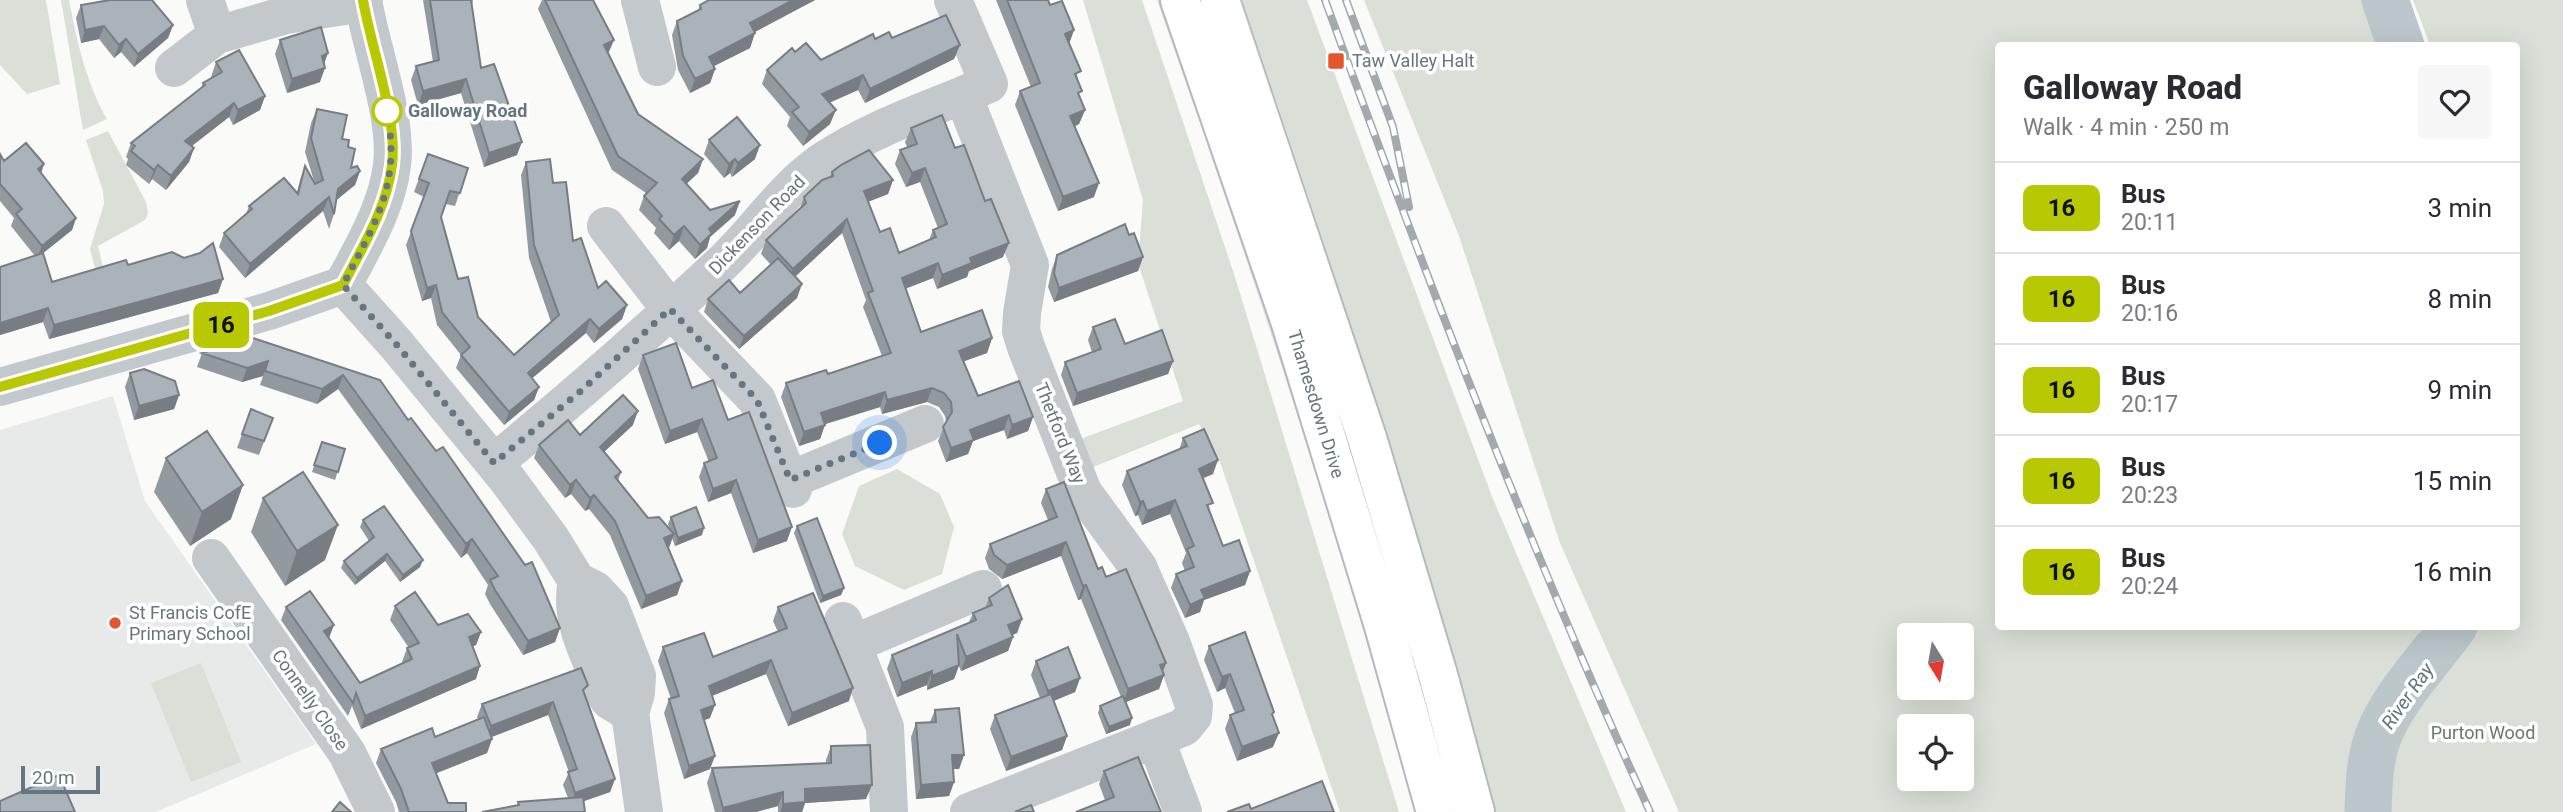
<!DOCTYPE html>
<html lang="en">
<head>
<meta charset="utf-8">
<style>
  body { margin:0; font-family:Roboto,sans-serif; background:#f7f7f7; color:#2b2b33; height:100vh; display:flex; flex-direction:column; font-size:26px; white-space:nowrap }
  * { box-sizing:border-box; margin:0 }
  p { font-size:23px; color:#7c7c81 }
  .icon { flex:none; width:38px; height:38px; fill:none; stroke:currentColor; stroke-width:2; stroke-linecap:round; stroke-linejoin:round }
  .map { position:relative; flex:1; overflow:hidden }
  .sheet { position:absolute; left:1995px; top:42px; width:525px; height:588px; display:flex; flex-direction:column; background:#fff; border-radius:7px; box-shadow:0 7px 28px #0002 }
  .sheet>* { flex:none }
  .badge { padding:0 14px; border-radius:10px; font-size:24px; line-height:46px }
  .needle { width:46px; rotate:169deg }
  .controls { position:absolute; left:1897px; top:623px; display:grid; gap:14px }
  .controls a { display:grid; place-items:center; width:77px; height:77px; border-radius:7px; background:#fff; box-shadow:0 7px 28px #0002; font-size:35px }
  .scale { position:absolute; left:21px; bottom:18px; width:79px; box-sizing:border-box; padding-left:7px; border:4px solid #657683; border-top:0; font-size:19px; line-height:24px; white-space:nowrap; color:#657683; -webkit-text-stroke:5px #fff; paint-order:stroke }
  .you { position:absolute; width:35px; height:35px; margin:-18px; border:5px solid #fff; border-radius:50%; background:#1a73e8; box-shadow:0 0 0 10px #1a73e833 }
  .map>.badge { position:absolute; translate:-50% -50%; box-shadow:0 0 0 4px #fff }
  .round { display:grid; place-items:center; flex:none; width:74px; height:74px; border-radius:7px; background:#f7f7f7 }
  .summary { display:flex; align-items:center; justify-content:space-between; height:119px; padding:0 28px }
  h1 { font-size:33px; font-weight:800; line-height:52px }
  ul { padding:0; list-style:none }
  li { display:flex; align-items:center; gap:21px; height:91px; padding:0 28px; border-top:2px solid #e1e1e2 }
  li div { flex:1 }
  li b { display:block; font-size:26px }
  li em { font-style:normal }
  li .badge { min-width:77px; font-weight:700; text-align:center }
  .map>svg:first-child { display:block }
  .built { fill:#e8e9e9 }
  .green { fill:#dadfd7; fill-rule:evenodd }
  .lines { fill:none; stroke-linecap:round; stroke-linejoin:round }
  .river { stroke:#bbc7cb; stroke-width:47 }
  .major-casing { stroke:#b5babe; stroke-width:42 }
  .minor { stroke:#c3c8cc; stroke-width:38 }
  .major { stroke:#fff; stroke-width:38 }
  .rail-casing { stroke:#a2aab0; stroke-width:8 }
  .rail { stroke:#fff; stroke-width:5; stroke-dasharray:16; stroke-linecap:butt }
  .wall { fill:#929a9f }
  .shaded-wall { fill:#777d82 }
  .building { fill:#aab3b9; stroke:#777d82; stroke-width:2 }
  .line-casing { stroke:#fff; stroke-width:16 }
  .line { stroke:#b8c904; stroke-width:10 }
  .walk { stroke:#657683; stroke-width:7; stroke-dasharray:0 12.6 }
  .poi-dot { fill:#e4572e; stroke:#fff; stroke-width:2.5 }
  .stop-dot { fill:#fff; stroke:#b8c904; stroke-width:3.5 }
  .labels { text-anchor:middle; stroke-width:7; stroke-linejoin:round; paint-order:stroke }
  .poi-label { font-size:18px; fill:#657683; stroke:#fff; text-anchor:start }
  .stop-label { font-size:18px; font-weight:bold; fill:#657683; stroke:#fff; text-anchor:start }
  .street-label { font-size:18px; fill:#657683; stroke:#fff }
  .park-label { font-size:18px; fill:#687a64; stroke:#fff }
  .water-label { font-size:19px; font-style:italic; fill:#60757c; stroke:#fff }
</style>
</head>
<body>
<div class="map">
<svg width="2563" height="812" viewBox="0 0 2563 812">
  <rect width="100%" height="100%" fill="#fafaf8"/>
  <path class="built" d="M113 396 145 501 316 744 156 812H0V430Z"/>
  <path class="green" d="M0 0H46L60 84 27 94 0 65Z
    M61 0H69C77 41 86 83 107 119L83 130Z
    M1083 0H1142L1234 274 1399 812H1340L1219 459 1199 424 1091 468 1080 439 1183 401 1138 263 1143 200Z
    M1157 0H1163L1241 218 1422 812H1414C1342 537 1251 268 1157 0Z
    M1242 0H1307L1491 494 1626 812H1493C1424 537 1333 269 1242 0Z
    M1364 0H2364L2382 45 1998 46V626L2422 627 2354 757 2347 812H1679L1560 543 1459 236ZM1909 635H1962V688H1909ZM1909 726H1962V779H1909Z
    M2413 0H2563V812H2383L2384 750 2404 695 2430 673 2466 627 2516 626V46L2430 45Z
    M108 131 146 202 148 213 145 220 98 246 110 298 103 299 90 249 104 204 103 191 86 140Z
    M897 469 940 494 954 527 942 574 904 590 855 566 842 534 859 486Z
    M201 663 241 762 191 782 151 683Z"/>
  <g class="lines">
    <path class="river" d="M2385 0 2401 46
      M2368 812C2369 787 2369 761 2378 737 2391 700 2430 659 2454 626"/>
    <defs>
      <path id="major" d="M1180 0 1291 323 1384 626 1436 812
        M1220 0 1367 438 1438 675 1475 812"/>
    </defs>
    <use href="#major" class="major-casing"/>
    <path class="minor" d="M640 0 657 67
      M953 0 989 84 963 95 1030 265 1022 313 1021 331 1026 347 1083 492 1138 567 1171 642 1194 705 1193 716 1184 727 969 812
      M217 35 286 15 364 3
      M174 68 217 35 205 0
      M606 226 670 309 757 400 793 489
      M343 285 396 344 507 479 551 539 577 581 595 590 610 606 637 676 636 693 630 713 644 812
      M0 387 269 311 343 285C362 248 387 208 392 165 398 119 371 48 363 0
      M494 463C571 400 646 334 719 266 756 232 781 190 823 161 866 132 916 114 963 95
      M790 480 925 424
      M211 558 347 753 376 812
      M577 581C568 620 591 658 605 694L609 700 630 713
      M843 621 885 727 889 812
      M853 644 983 589
      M1155 738 1183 812"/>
    <use href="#major" class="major"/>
    <defs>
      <path id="rail" d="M1325 0C1425 274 1529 547 1650 812
        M1346 0 1393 127 1409 207"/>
    </defs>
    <use href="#rail" class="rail-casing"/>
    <use href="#rail" class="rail"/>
  </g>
  <path class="wall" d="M423 0H473L472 4 481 68 517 155 484 167 461 93 418 105 411 80 416 66 433 62Z
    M542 0H593L608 54 638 114 703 159 698 173 686 184 710 210 735 215 710 237 707 248 695 259 679 241 669 250 654 233 656 228 639 210 644 196 646 193 612 170 538 9Z
    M709 0H815L755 32 750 48 714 66 715 69 710 83 690 93 678 70 672 35 677 21 698 11 700 5Z
    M996 0H1048L1050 5 1074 30 1069 43 1078 80 1079 98 1085 110 1079 124 1074 127 1094 197 1058 211 1015 105 1020 91 1031 87Z
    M81 5 173 25 168 38 134 67 121 52 114 58 99 39 81 43 76 18Z
    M892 38 960 45 954 59 865 103 858 90 829 103 830 124 803 146 787 126 790 117 762 84 767 70 795 52 821 60 875 39Z
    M280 40 320 82 287 93 275 54Z
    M216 62 265 96 260 110 233 125 229 117 192 146 194 148 189 162 166 190 152 179 149 184 126 165 128 159 126 157 131 143 201 88 203 83 212 78 211 77Z
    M317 109 342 139 348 147 351 168 360 171 355 185 336 200 334 214 329 229 323 211 245 278 219 247 224 233 246 214 249 206 297 192 300 180 305 166 315 184 305 152 311 123Z
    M911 128 955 148 1003 257 969 271 967 277 937 289 933 278 905 289 921 332 992 338 987 353 963 361 978 396 1033 417 1028 431 1007 439 1004 430 973 441 968 454 946 462 938 441 946 422 945 416 939 407 927 402 882 414 880 407 825 424 820 439 799 446 781 397 786 383 828 374 882 356 863 307 866 300 842 233 795 277 797 298 739 349 704 312 708 299 740 293 771 265 761 254 766 240 800 208 804 197 830 177 832 172 893 180 888 194 868 202 880 232 899 253 929 240 933 230 938 228 920 182 906 187 895 164 900 150 907 147 905 142Z
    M709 140 755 159 732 177 730 173 724 178 704 154Z
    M0 154 4 161 44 164 41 173 76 218 72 230 43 253 52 282 128 265 223 279 218 293 49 339 43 322 0 335V267L35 256 11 226 14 218 0 201Z
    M428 154 468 168 455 206 446 204 441 217 458 279 478 317 514 355 551 322 529 258 521 175 526 162 553 183 573 241 598 288 627 305 622 319 594 343 586 333 532 378 539 387 534 400 504 425 456 368 461 355 437 325 431 298 422 301 406 245 424 197 414 192Z
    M1129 235 1143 257 1138 271 1054 302 1048 287 1052 269 1057 255Z
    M1093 327 1125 344 1173 361 1168 374 1073 406 1061 375 1065 362 1092 352 1088 340Z
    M202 353 380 380 560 628 555 642 523 655 490 604 485 594 488 585 467 553 461 558 338 389 317 404 260 385 263 376 242 382 197 367Z
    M643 355 692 388 728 420 787 541 753 553 731 493 708 502 699 477 704 463 709 462 697 432 665 444 638 369Z
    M130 373 179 395 174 409 134 420 125 387Z
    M251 409 273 418 259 455 237 448Z
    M633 425 604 452 621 472 618 481 648 518 670 530 668 524 671 517 702 535 675 546 672 538 668 548 682 581 677 595 641 609 610 535 589 509 585 511 571 494 565 498 534 458 539 445 580 435Z
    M1183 438 1213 474 1203 478 1210 511 1223 546 1250 571 1245 585 1204 600 1200 612 1185 618 1171 588 1176 574 1185 571 1182 563 1186 553 1170 514 1142 525 1138 515 1135 516 1122 485 1127 471 1179 450Z
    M322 442 345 449 335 480 312 472Z
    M166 458 231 519 190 546 154 492Z
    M1046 489 1098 569 1106 577 1166 663 1163 671 1164 675 1159 689 1126 702 1130 725 1106 734 1098 713 1100 706 1121 697 1081 599 1078 600 1061 556 1002 579 989 569 985 558 990 544 1048 520 1041 503Z
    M263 498 325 560 285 586 251 532Z
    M363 520 420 567 400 582 385 561 355 585 341 568 344 561 369 541 360 527Z
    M797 526 844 588 841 595 820 603 794 533Z
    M989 598 1022 619 1017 633 1012 635 1013 637 1008 651 961 671 959 666 954 679 927 690V685L897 697 887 669 892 655 969 622 973 613 985 608Z
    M395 606 438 625 481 632 476 645 473 646 476 679 361 729 352 706 348 716 281 620 286 607 329 638 360 683 403 663 402 662 407 648H409L390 620Z
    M778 607 849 701 788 726 766 674 712 696 710 718 704 720 710 769 684 779 664 713 669 699H671L658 661 663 647 713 657 778 632 773 621Z
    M1209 646 1273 717V747L1237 761 1225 729 1230 715 1235 713 1225 688 1217 692 1204 660Z
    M1036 661 1080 678 1075 692 1054 701 1067 736 1062 750 1006 771 990 729 995 715 1040 698 1031 675Z
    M585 693 615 779 610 792 584 801 517 805 518 802 568 798 563 785 569 772 548 715 492 737V739L487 753 436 773 448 803 466 812H399L396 802 376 763 381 749 435 737 478 719 477 717 482 704Z
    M935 710 964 755 959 769H953L954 782 949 796 916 799 911 737 916 723 930 722Z
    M831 746 866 799 805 803 802 812H778V806L756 812H715L707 783 712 768 826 763V760Z
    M1104 771 1161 812 1105 800 1099 784Z"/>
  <path class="shaded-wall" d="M793 0H815L745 37 750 23Z
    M173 25 168 38 134 67 138 54Z
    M104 26 99 39 81 43 85 30Z
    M1074 30 1069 44 1065 34Z
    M755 33 750 48 704 71 709 57Z
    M126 39 121 52 114 58 119 45Z
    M614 40 608 54 604 45Z
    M960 45 954 59 865 103 870 89Z
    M328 53 323 67 322 56Z
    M325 68 320 82 287 93 292 79Z
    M715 69 710 83 690 93 695 79Z
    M863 75 858 90 817 108 822 94Z
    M466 79 461 93 418 105 423 91Z
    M265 96 260 110 233 125 238 110Z
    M234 103 229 117 180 155 185 141Z
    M836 110 830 124 803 146 809 132Z
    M1085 110 1079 124 1064 131 1070 116Z
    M522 142 517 155 484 167 489 153Z
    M760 145 755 159 732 177 738 163Z
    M194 148 189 162 166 190 171 176Z
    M703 159 698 173 677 193 682 179Z
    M735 159 730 173 724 178 729 164Z
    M44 164 40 176 38 169Z
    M158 165 152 179 149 184 154 170Z
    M925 168 920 182 906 187 912 173Z
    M360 171 355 185 333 203 338 189Z
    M893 180 888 194 859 205 864 191Z
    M1099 183 1094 197 1058 211 1063 197Z
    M329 197 323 211 245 278 250 264Z
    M740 201 735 215 710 237 707 248 695 259 700 245 709 229Z
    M76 218 72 230 37 258 42 246Z
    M847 219 842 233 788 283 793 269Z
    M684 226 679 241 669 250 674 235Z
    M1009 243 1003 257 969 271 967 277 937 289 942 275 970 258Z
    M1143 257 1138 271 1054 302 1059 288Z
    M938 263 933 278 896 292 902 278Z
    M223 279 218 293 49 339 54 325Z
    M802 284 797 298 739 349 744 336Z
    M436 285 431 298 422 301 427 288Z
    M627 305 622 319 594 343 599 329Z
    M48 308 43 322 0 335V323Z
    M590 319 586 333 523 386 528 373Z
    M992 338 987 353 954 365 959 351Z
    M268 361 263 376 242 382 247 368Z
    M1173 361 1168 374 1073 406 1077 393Z
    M343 375 338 389 317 404 322 389Z
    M539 387 534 400 504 425 509 412Z
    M932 388 927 402 882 414 887 400Z
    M885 392 880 407 816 427 821 413Z
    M179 395 174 409 134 420 139 406Z
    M638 411 633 425 595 460 600 447Z
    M1009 415 1004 430 973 441 968 454 946 462 951 448 970 430Z
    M1033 417 1028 431 1007 439 1012 425Z
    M702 419 697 432 665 444 670 431Z
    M825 425 820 439 799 446 804 432Z
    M1218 460 1213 474 1194 482 1199 469Z
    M576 480 571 494 565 498 570 485Z
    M736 480 731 493 708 502 713 489Z
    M243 485 231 519 190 546 202 512Z
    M594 495 589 509 585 511 590 498Z
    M1175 500 1170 514 1142 525 1147 511Z
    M1143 501 1138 515 1135 516 1140 502Z
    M338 525 325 560 285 586 297 551Z
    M792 527 787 541 753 553 758 540Z
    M704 528 702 535 675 546 678 538Z
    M674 534 669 548 664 538Z
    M472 539 467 553 461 558 466 544Z
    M1066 542 1061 556 1002 579 1007 565Z
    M387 554 385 561 355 585 357 578Z
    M423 560 420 567 400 582 403 575Z
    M1250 571 1245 585 1204 600 1200 612 1185 618 1190 605 1201 590Z
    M682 581 677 595 641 609 646 596Z
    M1086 585 1081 599 1078 600 1083 586Z
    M844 588 841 595 820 603 823 596Z
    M1022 619 1017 633 1003 639 1008 625Z
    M334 625 329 638 324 631Z
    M560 628 555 642 523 655 528 641Z
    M481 632 476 645 464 650 469 637Z
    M1013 637 1008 651 961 671 966 657Z
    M771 660 766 674 704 699 709 686Z
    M1166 663 1161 676 1164 675 1159 689 1123 703 1128 689 1160 665Z
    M959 665 954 679 927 690 932 676Z
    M480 666 476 679 361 729 365 716Z
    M932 671 927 685 897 697 902 683Z
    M1230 674 1225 688 1217 692 1222 677Z
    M1080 678 1075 692 1043 705 1048 691Z
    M853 688 849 701 788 726 792 713Z
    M553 702 548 715 486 739 491 726Z
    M715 705 710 718 696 723 701 710Z
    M1132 718 1130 725 1106 734 1109 727Z
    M1279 733 1273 747 1237 761 1242 747Z
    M1067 736 1062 750 1006 771 1011 757Z
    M492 739 487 753 427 777 432 763Z
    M952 755H964L959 769H947Z
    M715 756 710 769 684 779 689 766Z
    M615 779 610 792 570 806 575 793Z
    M954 782 949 796 916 799 921 785Z
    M872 785 866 799 805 803 802 812H780L783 804 805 789Z
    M783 792 778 806 756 812H722L723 808Z"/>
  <path class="building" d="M110 0H152L173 25 138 54 126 39 119 45 104 26 85 30 81 5Z
    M430 0H471L481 68 494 64 522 142 489 153 466 79 423 91 416 66 439 60Z
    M545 0H593L614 40 604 45 638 114 703 159 682 179 710 210 740 201 709 229 712 233 700 245 684 226 674 235 659 219 662 216 644 196 657 183 618 156Z
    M709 0H793L750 23 755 33 709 57 715 69 695 79 683 56 677 21 701 9 700 5Z
    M1007 0H1048L1050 5 1062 1 1074 30 1065 34 1081 71 1075 74 1082 91 1078 93 1085 110 1070 116 1099 183 1063 197 1020 91 1040 83Z
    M946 15 960 45 870 89 863 75 822 94 836 110 809 132 792 112 799 107 767 70 792 48 795 52 806 43 821 60 873 34 875 39 889 32 892 38Z
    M321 27 328 53 322 56 325 68 292 79 280 40Z
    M239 50 265 96 238 110 234 103 185 141 194 148 171 176 158 165 154 170 131 151 135 146 131 143 205 85 203 83 222 72 216 62Z
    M317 109 347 115 342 139 349 140 348 147 355 149 351 168 357 166 360 171 338 189 334 214 329 197 250 264 224 233 252 209 249 206 284 178 298 194 305 166 315 184 323 180 311 138Z
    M942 115 955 148 964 145 985 201 991 199 1009 243 970 258 972 263 942 275 938 263 902 278 921 332 982 310 992 338 959 351 978 396 1019 381 1033 417 1012 425 1009 415 970 430 974 440 951 448 943 427 952 412 951 402 944 393 932 388 887 400 885 392 821 413 825 425 804 432 786 383 826 370 828 374 891 353 868 293 873 291 847 219 793 269 766 240 806 203 804 197 822 180 833 176 832 172 841 165 869 150 893 180 864 191 880 232 890 228 899 253 936 237 933 230 947 224 925 168 912 173 900 150 917 144 911 128Z
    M737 117 760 145 738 163 735 159 729 164 709 140Z
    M26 143 44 164 38 169 76 218 42 246 16 214 22 209 0 184V154L4 161Z
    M428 154 468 168 460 193 450 191 441 217 458 279 468 277 478 317 514 355 559 315 534 245 526 162 550 159 553 183 566 182 573 241 581 238 598 288 606 281 627 305 599 329 590 319 528 373 539 387 509 412 461 355 470 347 442 312 436 285 427 288 411 231 429 183 419 179Z
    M1125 224 1129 235 1134 233 1143 257 1059 288 1054 273 1057 255Z
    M213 243 223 279 54 325 48 308 0 323V267L43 253 52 282 126 260 128 265 172 252 184 258 200 253Z
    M778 258 802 284 744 336 708 299 729 280 740 293Z
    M1115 319 1125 344 1162 330 1173 361 1077 393 1065 362 1101 349 1093 327Z
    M253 338 380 380 408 420 411 418 436 451 443 447 525 565 532 562 560 628 528 641 495 590 490 580 498 576 472 539 466 544 343 375 322 389 265 371 268 361 247 368 202 353Z
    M676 343 692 388 713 380 728 420 749 412 792 527 758 540 736 480 713 489 704 463 717 458 702 419 670 431 643 355Z
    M144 369 175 381 179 395 139 406 130 373Z
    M623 395 638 411 600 447 621 472 615 477 648 518 659 517 674 534 664 538 682 581 646 596 615 521 594 495 590 498 576 480 570 485 539 445 568 420 580 435Z
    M251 409 273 418 264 441 242 434Z
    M1204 429 1218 460 1199 469 1213 503 1207 505 1223 546 1239 540 1250 571 1201 590 1205 598 1190 605 1176 574 1194 567 1187 549 1194 546 1175 500 1147 511 1143 501 1140 502 1127 471 1187 446 1183 438Z
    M207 431 243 485 202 512 166 458Z
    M322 442 345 449 338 472 314 465Z
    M303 472 338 525 297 551 263 498Z
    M1064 482 1098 569 1102 567 1106 577 1126 569 1166 663 1160 665 1164 675 1128 689 1086 585 1083 586 1066 542 1007 565 994 555 990 544 1057 517 1046 489Z
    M384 506 423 560 403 575 387 554 357 578 344 561 374 537 363 520Z
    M696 507 704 528 678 538 671 517Z
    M817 518 844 588 823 596 797 526Z
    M1008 585 1022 619 1008 625 1013 637 966 657 957 634 959 665 932 676V671L902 683 892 655 976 620 973 613 992 605 989 598Z
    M310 591 334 625 324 631 360 683 412 659 407 648 419 643 395 606 415 592 438 625 468 614 481 632 469 637 480 666 365 716 356 693 353 703 286 607Z
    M813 593 853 688 792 713 771 660 709 686 715 705 701 710 715 756 689 766 669 699 679 696 663 647 704 633 713 657 787 628 778 607Z
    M1245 632 1274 712 1272 714 1279 733 1242 747 1230 715 1244 710 1230 674 1222 677 1209 646Z
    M1068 647 1080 678 1048 691 1036 661Z
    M581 668 588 685 583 690 615 779 575 793 568 772 577 769 553 702 491 726 482 704Z
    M1051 694 1067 736 1011 757 995 715Z
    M1123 696 1132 718 1109 727 1100 706Z
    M959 708 964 755H952L954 782 921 785 916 723 936 722 935 710Z
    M484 717 492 739 432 763 448 803H466V812H409L401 789 381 749 432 728 435 737Z
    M870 745 872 785 805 789V802L783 804V792L723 808 712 768 831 763V746Z
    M1138 757 1161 812H1076L1114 797 1104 771Z
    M59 775 75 812H0V801Z
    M1322 781 1334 812H1227L1249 804 1251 809Z
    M583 797 585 812H482L519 805 518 802Z
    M340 802 351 812H332Z
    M1031 805 1034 812H1015Z"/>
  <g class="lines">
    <defs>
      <path id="line" d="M0 387 269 311 343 285C362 248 387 208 392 165 398 119 371 48 363 0"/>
    </defs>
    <use href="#line" class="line-casing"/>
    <use href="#line" class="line"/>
    <path class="walk" d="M387 111C401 185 376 221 343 285L396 344 494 463 582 390 670 309 757 400 790 480 880 443"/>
  </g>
  <g class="poi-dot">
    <rect x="1327" y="52" width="18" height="18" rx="3.5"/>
    <circle cx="115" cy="623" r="7"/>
  </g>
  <circle class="stop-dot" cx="387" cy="111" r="14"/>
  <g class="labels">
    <g class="poi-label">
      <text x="1352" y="67">Taw Valley Halt</text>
      <text x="129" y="619">St Francis CofE<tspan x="129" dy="21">Primary School</tspan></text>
    </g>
    <g class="stop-label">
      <text x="408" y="117">Galloway Road</text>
    </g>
    <g class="street-label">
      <text transform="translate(757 225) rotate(-46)" y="6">Dickenson Road</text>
      <text transform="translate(1316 404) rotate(73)" y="6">Thamesdown Drive</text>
      <text transform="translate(1060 433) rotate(68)" y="6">Thetford Way</text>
      <text transform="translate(310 700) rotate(55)" y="6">Connelly Close</text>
    </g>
    <g class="park-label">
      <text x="2483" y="739">Purton Wood</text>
    </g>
    <g class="water-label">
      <text transform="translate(2407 696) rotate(-55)" y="7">River Ray</text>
    </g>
  </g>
</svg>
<div class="controls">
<a><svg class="needle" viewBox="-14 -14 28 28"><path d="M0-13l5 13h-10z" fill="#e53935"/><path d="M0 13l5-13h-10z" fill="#7c7c81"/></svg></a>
<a><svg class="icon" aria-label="locate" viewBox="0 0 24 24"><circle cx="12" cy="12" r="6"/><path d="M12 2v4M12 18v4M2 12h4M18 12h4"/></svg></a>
</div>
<div class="scale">20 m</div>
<div class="you" style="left:880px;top:443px"></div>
<b class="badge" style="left:221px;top:325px;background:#b8c904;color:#111">16</b>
<section class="sheet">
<div class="summary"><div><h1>Galloway Road</h1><p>Walk · 4 min · 250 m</p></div><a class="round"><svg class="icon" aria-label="heart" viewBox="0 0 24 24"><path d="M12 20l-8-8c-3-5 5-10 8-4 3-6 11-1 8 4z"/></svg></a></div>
<ul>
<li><span class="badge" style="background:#b8c904;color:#111">16</span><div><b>Bus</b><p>20:11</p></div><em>3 min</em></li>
<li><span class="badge" style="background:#b8c904;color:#111">16</span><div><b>Bus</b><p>20:16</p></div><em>8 min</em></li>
<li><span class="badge" style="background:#b8c904;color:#111">16</span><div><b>Bus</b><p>20:17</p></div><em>9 min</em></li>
<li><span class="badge" style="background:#b8c904;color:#111">16</span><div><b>Bus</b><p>20:23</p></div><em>15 min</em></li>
<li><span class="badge" style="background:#b8c904;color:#111">16</span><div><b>Bus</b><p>20:24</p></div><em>16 min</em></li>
</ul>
</section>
</div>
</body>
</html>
